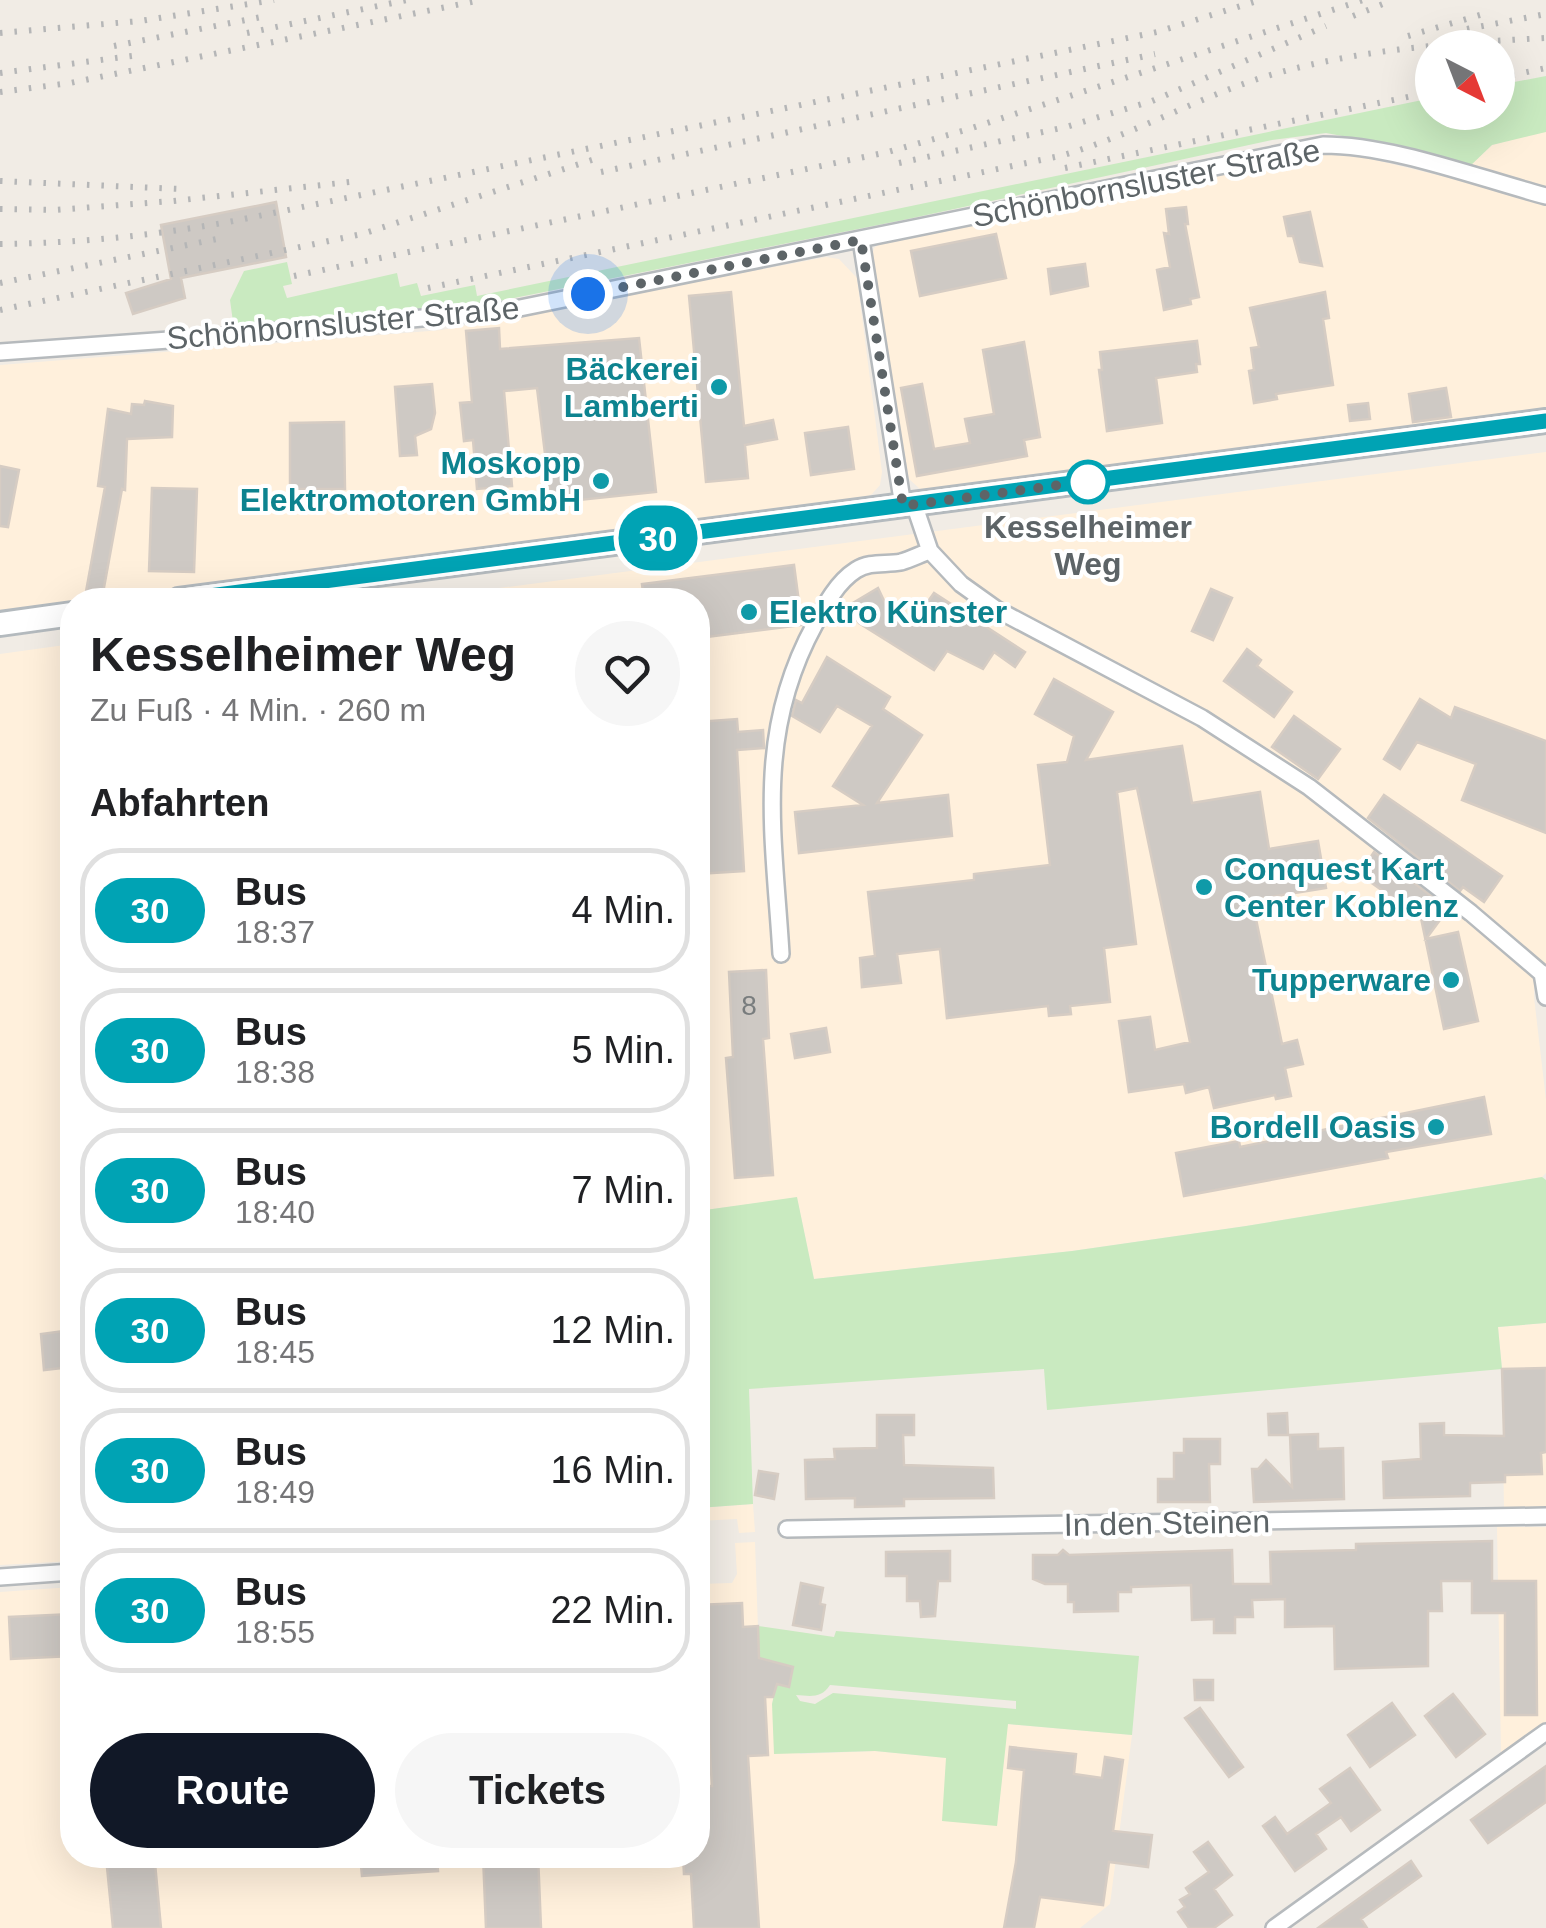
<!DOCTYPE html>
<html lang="de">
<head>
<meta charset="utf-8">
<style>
  body { margin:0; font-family:Arial,sans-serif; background:#f6f6f6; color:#202124; height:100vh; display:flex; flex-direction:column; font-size:38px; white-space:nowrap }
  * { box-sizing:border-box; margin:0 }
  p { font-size:32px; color:#757577 }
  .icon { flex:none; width:55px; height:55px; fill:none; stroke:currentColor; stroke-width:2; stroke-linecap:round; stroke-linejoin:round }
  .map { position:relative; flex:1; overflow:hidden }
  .sheet { position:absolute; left:60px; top:588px; width:650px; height:1280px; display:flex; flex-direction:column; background:#fff; border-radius:40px; box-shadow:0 10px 40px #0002 }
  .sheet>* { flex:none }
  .badge { padding:0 20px; border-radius:32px; font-size:35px; line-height:65px }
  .needle { width:65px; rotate:138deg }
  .tools { position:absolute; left:1415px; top:30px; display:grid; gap:20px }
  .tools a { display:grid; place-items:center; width:100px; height:100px; border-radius:50%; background:#fff; box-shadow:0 10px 40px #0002; font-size:50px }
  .you { position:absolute; width:50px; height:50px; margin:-25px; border:8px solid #fff; border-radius:50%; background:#1a73e8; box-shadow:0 0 0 15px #1a73e833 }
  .map>.badge { position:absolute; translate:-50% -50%; box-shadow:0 0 0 5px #fff }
  h2 { padding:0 30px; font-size:38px; line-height:90px }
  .round { display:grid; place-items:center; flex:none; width:105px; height:105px; border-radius:52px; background:#f6f6f6 }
  .summary { display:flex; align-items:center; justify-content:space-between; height:170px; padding:0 30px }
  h1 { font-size:48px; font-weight:700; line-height:75px }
  .cta { display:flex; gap:20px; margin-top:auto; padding:20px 30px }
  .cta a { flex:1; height:115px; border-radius:60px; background:#111827; color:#fff; font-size:40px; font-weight:700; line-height:115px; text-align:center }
  .cta a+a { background:#f6f6f6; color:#202124 }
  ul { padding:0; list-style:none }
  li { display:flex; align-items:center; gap:30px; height:125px; margin:0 20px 15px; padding:0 10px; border:5px solid #e0e0e0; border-radius:40px }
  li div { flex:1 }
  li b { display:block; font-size:38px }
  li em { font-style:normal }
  li .badge { min-width:110px; font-weight:700; text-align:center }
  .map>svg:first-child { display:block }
  .commercial { fill:#fff0dc }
  .green { fill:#c9eac0; fill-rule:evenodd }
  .building { fill:#cec9c4; stroke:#d6ccc3; stroke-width:2.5 }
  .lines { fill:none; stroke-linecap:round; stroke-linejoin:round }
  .street-casing { stroke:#b6babd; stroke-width:20 }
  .secondary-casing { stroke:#b4babe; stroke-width:28 }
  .street { stroke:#fff; stroke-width:15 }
  .secondary { stroke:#fff; stroke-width:22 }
  .rail { stroke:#b5b6b7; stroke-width:6; stroke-dasharray:2.5 12; stroke-linecap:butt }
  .line-casing { stroke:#fff; stroke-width:22 }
  .line { stroke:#00a3b4; stroke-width:15 }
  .walk { stroke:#5d6467; stroke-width:10; stroke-dasharray:0 18 }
  .culture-dot { fill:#0f9aa8; stroke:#fff; stroke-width:4 }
  .stop-dot { fill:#fff; stroke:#00a3b4; stroke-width:5 }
  .labels { text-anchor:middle; stroke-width:8; stroke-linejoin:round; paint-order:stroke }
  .number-label { font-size:28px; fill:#797d7e }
  .street-label { font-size:32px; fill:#5d6467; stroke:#fff }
  .culture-label { font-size:32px; font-weight:bold; fill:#0d838f; stroke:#fff; text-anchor:end }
  .stop-label { font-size:32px; font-weight:bold; fill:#5d6467; stroke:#fff }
</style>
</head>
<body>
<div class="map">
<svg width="1546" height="1928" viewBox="0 0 1546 1928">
  <rect width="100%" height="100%" fill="#f1ece5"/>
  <path class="commercial" d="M1538 132H1546V189L1469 167 1492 145Z
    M1304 153 1363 157 1546 201V411L932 492 920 489 909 479 871 261 874 248 884 241Z
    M826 257 839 259 857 278 882 472 880 485 872 494 861 500 0 611V365L442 330Z
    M1546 452V965L1534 976V997L1546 1100V1173L1542 1177 1246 1226 1072 1251 814 1279 797 1198 698 1211V600H407Z
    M72 644V1561L0 1565V654Z
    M1546 1323V1509L1504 1511 1502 1369 1498 1327Z
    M753 1504 755 1532 739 1533 737 1519 698 1521V1508Z
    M1497 1527H1546V1722L1501 1754Z
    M755 1542 759 1658 781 1664 772 1704 800 1754 875 1751 947 1758 997 1826 1007 1724 1132 1735 1110 1904 1080 1928H0V1592L72 1587V1855H698V1584L732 1583 737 1574 735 1543Z"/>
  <path class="green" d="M1546 76V132L1492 145 1469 167 1386 144 1326 133 1272 140 908 219 494 302 236 325 233 322 230 300 244 271 287 262 292 284 283 286 287 298 397 273 400 287 417 283 421 296 475 285 477 296 1432 98V112H1498V85Z
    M1542 1177 1546 1180V1323L1498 1327 1502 1369 1047 1410 1044 1369 749 1389 753 1504 698 1508V1211L797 1197 814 1279 1072 1251 1246 1226Z
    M758 1626 834 1637 836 1631 1139 1656 1132 1735 1008 1724 997 1826 942 1821 946 1758 875 1751 774 1754 772 1704 781 1664 759 1658ZM830 1685 1016 1701V1709L833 1693 815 1704 800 1701 796 1695C810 1696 821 1699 830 1685Z"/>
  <path class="building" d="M276 202 286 257 181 278 185 298 133 314 126 293 171 279 161 225Z
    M1186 207 1188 224H1185L1199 297 1190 299 1191 304 1164 310 1157 270 1170 267 1164 233 1169 234 1166 209Z
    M1310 212 1322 266 1300 262 1293 236H1288L1284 217Z
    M996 234 1006 278 920 296 911 251Z
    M1085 264 1088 286 1051 294 1048 269Z
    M731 292 744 426 773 420 777 439 745 445 748 478 706 482 689 296Z
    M1325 292 1329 318 1323 319 1333 385 1276 394 1277 399 1254 403 1249 371 1254 370 1251 348 1259 347 1250 308Z
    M499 328 500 349 639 338 656 492 551 503 537 388 504 391 512 486 477 489 473 440 464 441 460 403 472 402 466 331Z
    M1197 341 1200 364H1196L1197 372 1156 378 1162 423 1107 431 1099 370H1102L1100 352Z
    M1024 342 1040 437 1024 440 1027 456 917 476 901 388 922 384 934 449 970 443 965 419 994 414 983 350Z
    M432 384 435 413 431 429 415 436 417 455 400 456 395 387Z
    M1446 388 1451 417 1413 422 1409 394Z
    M145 401 173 406 172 437 127 439 125 490 122 489 103 593 85 597 105 487 98 486 108 409 131 414 132 404 144 405Z
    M1368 403 1370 419 1350 421 1348 405Z
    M344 422 345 489H290V423Z
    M848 427 854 469 811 475 805 433Z
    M0 466 19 470 8 527 0 526Z
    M152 488 197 489 194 572 149 571Z
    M794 565 802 625 698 638V600H644L642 584Z
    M878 588 894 622 902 612 915 620 934 593 1025 652 1015 667 994 652 983 669 947 651 934 670 859 623 848 606Z
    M1211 589 1232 598 1213 640 1192 631Z
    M1247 649 1261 660 1257 666 1292 692 1274 717 1224 681Z
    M827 657 890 697 883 709 922 735 877 803 948 795 952 836 799 853 795 812 863 805 833 786 872 726 837 706 820 732 792 716 796 700 802 703Z
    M1054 679 1113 712 1086 760 1182 746 1192 803 1260 792 1269 849 1318 841 1326 888 1252 900 1282 1044 1297 1040 1303 1064 1285 1068 1291 1096 1276 1099 1275 1095 1214 1108 1209 1087 1186 1093 1184 1084 1129 1092 1119 1021 1150 1017 1155 1050 1190 1042 1137 788 1117 792 1136 944 1104 948 1110 1002 1070 1006 1071 1014 1049 1016 1048 1006 947 1018 940 949 897 954 901 983 862 987 860 958 875 956 868 892 974 880V874L1050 865 1038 765 1067 762 1074 736 1035 714Z
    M1420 699 1451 718 1455 707 1546 741V833L1462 800 1476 764 1417 742 1400 769 1384 759Z
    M1294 716 1340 749 1318 779 1272 747Z
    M737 719 738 732 763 730 764 748 737 750 744 871 698 874V722Z
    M1384 795 1502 876 1484 902 1463 887 1460 891 1368 818Z
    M1374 852 1448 909 1426 939 1458 932 1478 1021 1444 1029 1421 918 1359 874Z
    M766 970 769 1038 763 1039 773 1175 735 1178 726 1058 733 1057 729 972Z
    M826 1028 830 1052 795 1058 791 1034Z
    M1484 1097 1491 1134 1386 1152 1388 1158 1184 1196 1176 1153 1239 1141 1240 1147Z
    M72 1330V1367L44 1370 41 1334Z
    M1546 1368V1452L1541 1453 1542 1474 1505 1475V1482L1470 1483V1496L1384 1498 1383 1462 1421 1459 1420 1424 1444 1423V1435L1504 1436 1502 1369Z
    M1287 1413 1288 1435H1269L1268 1414Z
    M877 1415H914V1435H903L904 1465 993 1468 994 1498 904 1499V1506L855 1507V1498L806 1499 805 1460 835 1459 834 1449 877 1448Z
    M1318 1434V1449L1343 1448 1344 1499 1254 1502 1252 1469H1258L1266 1460 1292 1487 1290 1435Z
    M1184 1439H1220V1464H1209L1210 1502H1158V1479H1174V1453H1184Z
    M759 1471 778 1474 774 1499 755 1495Z
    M1492 1541V1581H1536L1537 1715H1505V1613H1472V1581H1441L1442 1611H1428V1666L1335 1669 1334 1626 1285 1627V1599L1252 1600 1253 1617H1235V1633H1214V1619L1192 1620 1191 1585 1131 1587V1592H1118V1611L1074 1612V1602H1068V1584H1045L1033 1579V1555H1058L1063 1550 1069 1555 1232 1550 1233 1584H1271L1270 1552 1356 1550V1544Z
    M950 1551V1581H938L935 1616 921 1617 920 1601H907V1576H886V1552Z
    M801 1583 823 1588 820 1604 825 1605 821 1630 793 1625Z
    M742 1603 743 1627 758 1626 759 1658 793 1667 789 1687 777 1684 773 1697H765L768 1755 748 1756 759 1928H694L691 1874H684L683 1856 698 1855V1786H712L706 1692H698V1605Z
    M72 1614V1656L11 1659 9 1617Z
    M1194 1680H1213V1700H1195Z
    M1453 1694 1485 1734 1456 1757 1425 1716Z
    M1392 1703 1415 1735 1370 1767 1348 1735Z
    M1200 1708 1243 1767 1229 1777 1185 1718Z
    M1010 1747 1076 1754 1074 1774 1102 1778 1105 1757 1123 1760 1113 1831 1152 1835 1148 1867 1109 1862 1103 1905 1040 1897 1034 1928H1004L1016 1862 1024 1770 1008 1768Z
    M1546 1766V1802L1488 1843 1471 1820Z
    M1350 1768 1380 1810 1351 1831 1341 1817 1316 1834 1326 1849 1295 1871 1263 1826 1275 1817 1287 1834 1331 1803 1320 1789Z
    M1208 1842 1232 1875 1214 1889 1232 1915 1214 1928H1189L1178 1912 1185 1907 1180 1900 1190 1894 1186 1888 1209 1872 1194 1852Z
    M360 1855H437L438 1871 362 1876Z
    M483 1855H538L541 1928H486Z
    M1411 1861 1421 1876 1361 1919 1367 1928H1318Z
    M155 1863 161 1928H113L107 1867Z"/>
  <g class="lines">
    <defs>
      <path id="street" d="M861 240 903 506
        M0 352 225 336 510 310 1323 145C1393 145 1478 178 1546 196
        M914 504 930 551 961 584 996 609 1202 718 1309 787 1471 913 1546 977
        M781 954C774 835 754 735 815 624 825 605 837 582 856 570 870 561 886 565 901 562 911 559 921 554 930 551
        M1542 973 1546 997
        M787 1529 1546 1516
        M698 1554 700 1555
        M0 1577 72 1572
        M1274 1928 1546 1732"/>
      <path id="secondary" d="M179 600 1546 421
        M0 624 72 614"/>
    </defs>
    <use href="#street" class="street-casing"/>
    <use href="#secondary" class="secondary-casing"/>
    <use href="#street" class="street"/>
    <use href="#secondary" class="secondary"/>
    <path class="rail" d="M1353 16 1393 0
      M1467 29 1546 14
      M0 33 140 21 274 0
      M247 33 407 0
      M1408 36 1480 15
      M114 46 261 17
      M0 73 139 55
      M1498 78 1546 68
      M0 92 70 83 481 0
      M899 163 1066 127 1152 101 1326 26
      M1065 168 1432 92
      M601 172 1155 54
      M0 181 180 189
      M0 209 55 210 173 201 359 181
      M0 244C81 243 159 235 239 220L1157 32 1260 0
      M294 276 888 152 969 129 1363 0
      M0 283 222 238
      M428 288 1060 156C1131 136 1196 98 1267 76 1359 49 1450 43 1546 38
      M0 310 362 234 595 159"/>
  </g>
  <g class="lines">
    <defs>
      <path id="line" d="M179 600 1546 421"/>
    </defs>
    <use href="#line" class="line-casing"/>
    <use href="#line" class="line"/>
    <path class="walk" d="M588 294 861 240 903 506 1090 481 1088 482"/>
  </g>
  <g class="culture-dot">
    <circle cx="719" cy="387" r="10"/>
    <circle cx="601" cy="481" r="10"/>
    <circle cx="749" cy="612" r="10"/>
    <circle cx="1204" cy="887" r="10"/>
    <circle cx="1451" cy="980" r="10"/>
    <circle cx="1436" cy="1127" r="10"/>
  </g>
  <circle class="stop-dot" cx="1088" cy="482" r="20"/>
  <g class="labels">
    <g class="number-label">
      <text x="749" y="1015">8</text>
    </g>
    <g class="street-label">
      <text transform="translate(1146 183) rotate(-11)" y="11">Schönbornsluster Straße</text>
      <text transform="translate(343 323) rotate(-5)" y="11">Schönbornsluster Straße</text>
      <text transform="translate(1167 1523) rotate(-1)" y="11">In den Steinen</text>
    </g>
    <g class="culture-label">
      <text x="699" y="380">Bäckerei<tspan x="699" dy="37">Lamberti</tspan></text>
      <text x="581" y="474">Moskopp<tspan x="581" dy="37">Elektromotoren GmbH</tspan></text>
      <text x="769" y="623" text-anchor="start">Elektro Künster</text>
      <text x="1224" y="880" text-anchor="start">Conquest Kart<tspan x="1224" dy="37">Center Koblenz</tspan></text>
      <text x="1431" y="991">Tupperware</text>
      <text x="1416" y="1138">Bordell Oasis</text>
    </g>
    <g class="stop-label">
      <text x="1088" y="538">Kesselheimer<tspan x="1088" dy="37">Weg</tspan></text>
    </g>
  </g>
</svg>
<div class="tools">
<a><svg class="needle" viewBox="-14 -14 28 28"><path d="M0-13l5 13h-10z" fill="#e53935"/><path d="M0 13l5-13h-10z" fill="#757577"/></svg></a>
</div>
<div class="you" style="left:588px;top:294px"></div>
<b class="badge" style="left:658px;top:538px;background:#00a3b4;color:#fff">30</b>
<section class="sheet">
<div class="summary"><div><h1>Kesselheimer Weg</h1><p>Zu Fuß · 4 Min. · 260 m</p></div><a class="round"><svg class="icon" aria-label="heart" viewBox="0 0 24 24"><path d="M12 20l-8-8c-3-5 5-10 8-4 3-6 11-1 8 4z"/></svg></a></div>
<h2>Abfahrten</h2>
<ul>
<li><span class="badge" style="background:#00a3b4;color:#fff">30</span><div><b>Bus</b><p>18:37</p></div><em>4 Min.</em></li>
<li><span class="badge" style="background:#00a3b4;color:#fff">30</span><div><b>Bus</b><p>18:38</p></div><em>5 Min.</em></li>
<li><span class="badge" style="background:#00a3b4;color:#fff">30</span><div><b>Bus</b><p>18:40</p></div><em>7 Min.</em></li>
<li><span class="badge" style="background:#00a3b4;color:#fff">30</span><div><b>Bus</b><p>18:45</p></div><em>12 Min.</em></li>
<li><span class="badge" style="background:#00a3b4;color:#fff">30</span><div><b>Bus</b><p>18:49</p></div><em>16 Min.</em></li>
<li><span class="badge" style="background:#00a3b4;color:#fff">30</span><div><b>Bus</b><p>18:55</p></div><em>22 Min.</em></li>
</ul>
<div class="cta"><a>Route</a><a>Tickets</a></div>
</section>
</div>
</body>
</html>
